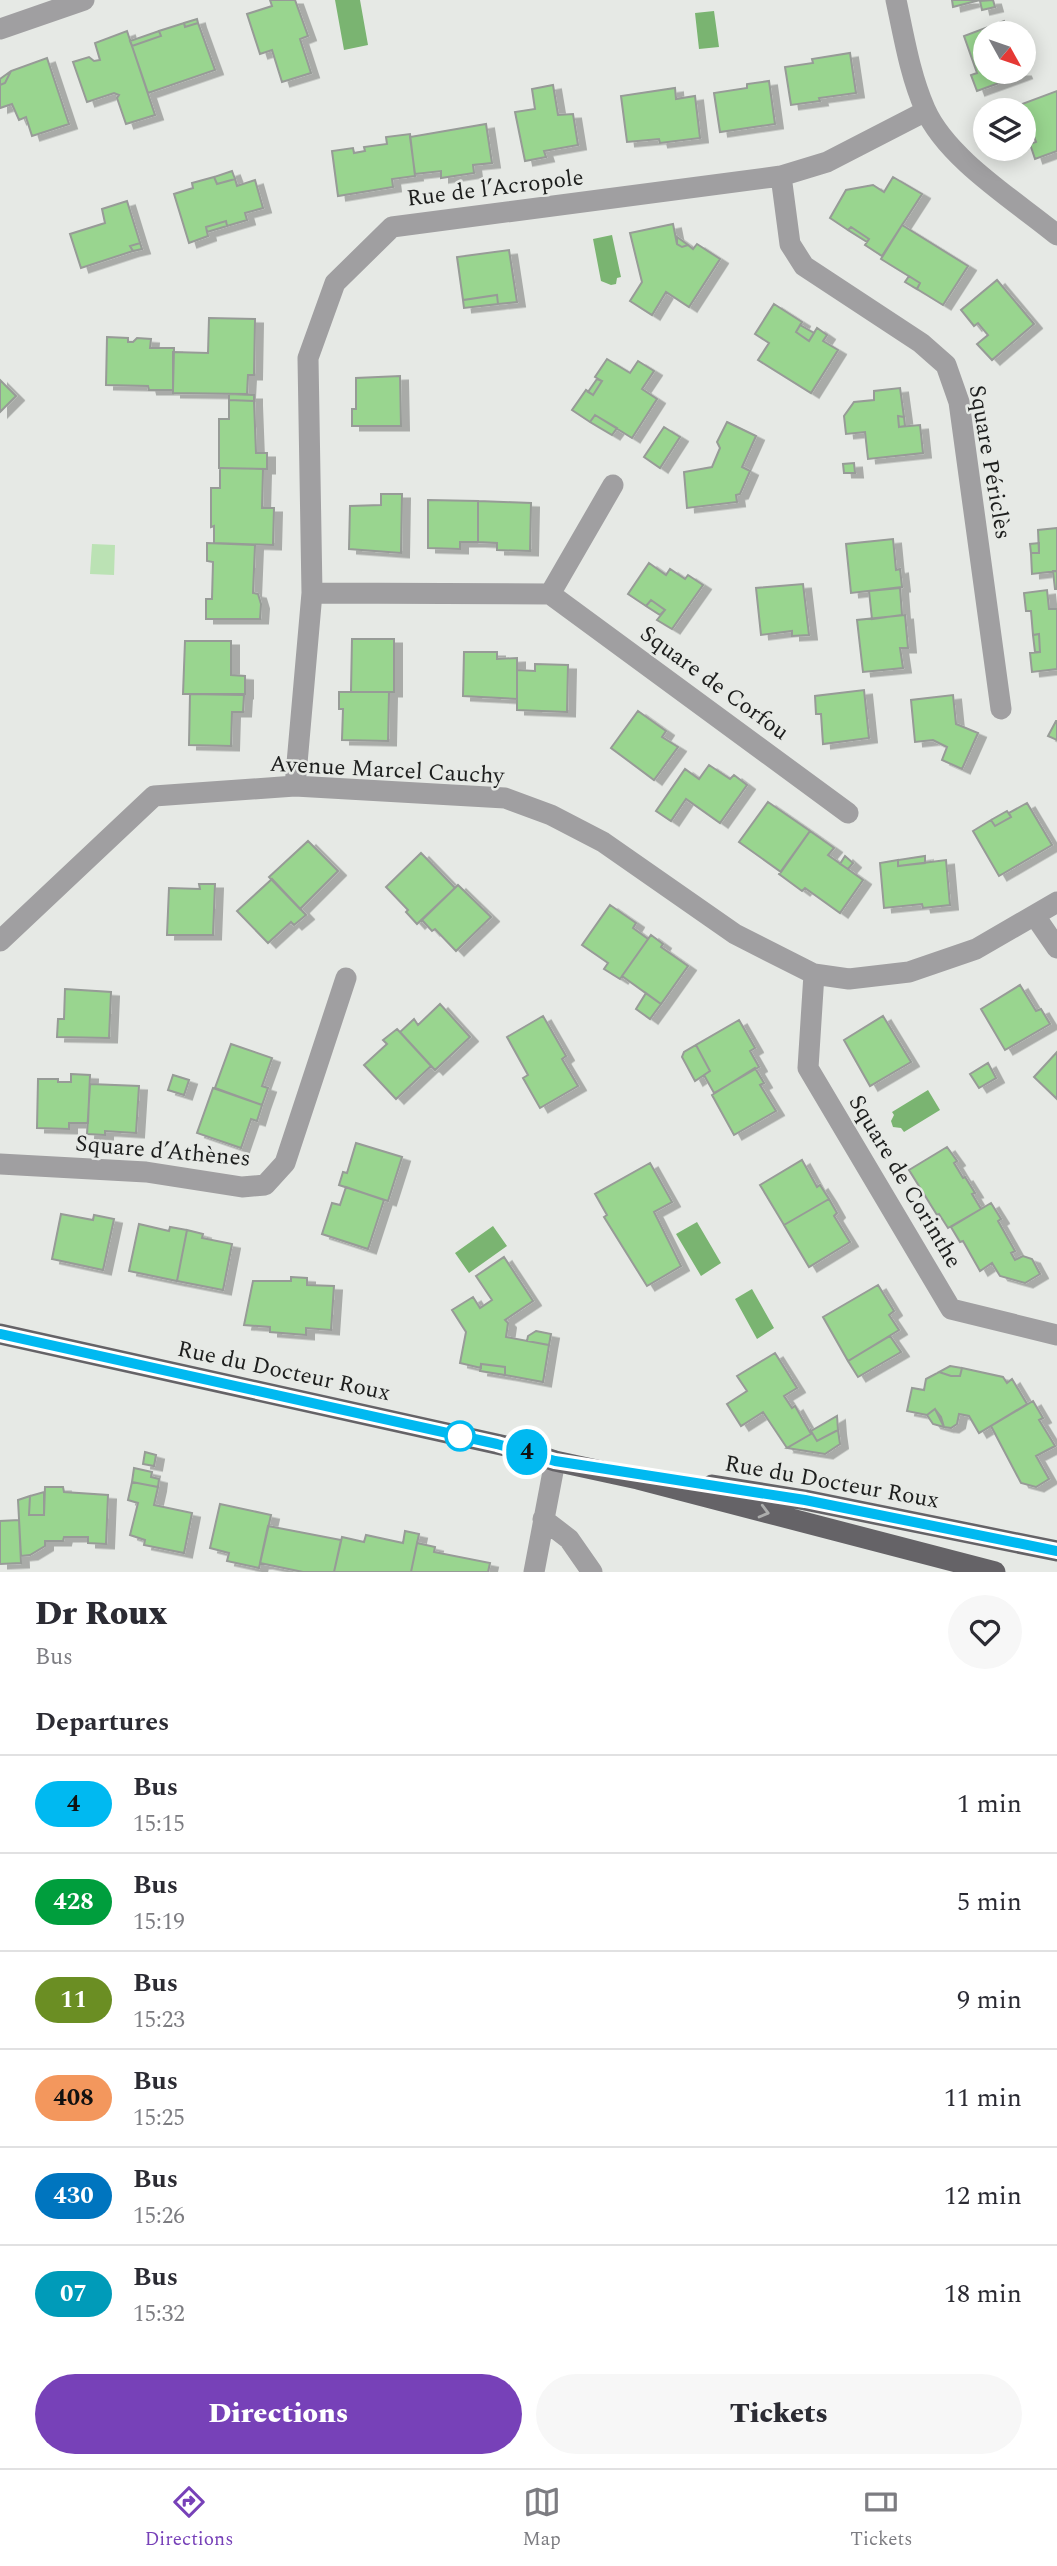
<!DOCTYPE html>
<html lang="en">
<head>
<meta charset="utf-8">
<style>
  body { margin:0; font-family:Spectral,serif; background:#f7f7f7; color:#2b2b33; height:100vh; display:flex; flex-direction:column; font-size:26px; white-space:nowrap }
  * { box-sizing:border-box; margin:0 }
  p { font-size:23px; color:#7c7c81 }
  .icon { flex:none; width:38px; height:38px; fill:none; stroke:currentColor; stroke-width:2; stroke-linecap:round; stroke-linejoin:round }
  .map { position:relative; height:1572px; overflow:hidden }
  .side { display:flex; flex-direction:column; background:#fff; flex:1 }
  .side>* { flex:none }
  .badge { padding:0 14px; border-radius:23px; font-size:24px; line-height:46px }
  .needle { width:46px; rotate:130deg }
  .buttons { position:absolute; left:973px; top:21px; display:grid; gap:14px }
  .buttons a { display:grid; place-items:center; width:63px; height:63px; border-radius:50%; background:#fff; box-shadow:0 4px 18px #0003; font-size:35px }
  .map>.badge { position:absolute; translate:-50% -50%; box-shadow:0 0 0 4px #fff }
  h2 { padding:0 35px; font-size:26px; line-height:63px }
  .round { display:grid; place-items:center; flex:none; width:74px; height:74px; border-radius:37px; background:#f7f7f7 }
  .overview { display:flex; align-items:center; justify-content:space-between; height:119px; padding:0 35px }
  h1 { font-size:33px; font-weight:800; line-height:52px }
  .primary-button { display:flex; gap:14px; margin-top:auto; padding:14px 35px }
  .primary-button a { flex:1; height:80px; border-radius:42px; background:#7741b8; color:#fff; font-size:28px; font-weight:800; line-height:80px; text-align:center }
  .primary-button a+a { background:#f7f7f7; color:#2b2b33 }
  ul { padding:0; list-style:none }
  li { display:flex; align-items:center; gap:21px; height:98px; padding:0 35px; border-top:2px solid #e1e1e2 }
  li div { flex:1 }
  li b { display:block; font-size:26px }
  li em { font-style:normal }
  li .badge { min-width:77px; font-weight:700; text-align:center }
  .tab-bar { display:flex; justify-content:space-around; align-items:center; height:98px; border-top:2px solid #e1e1e2; background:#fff; font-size:19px; color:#7c7c81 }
  .tab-bar a { display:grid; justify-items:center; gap:4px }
  .tab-bar .selected { color:#7741b8 }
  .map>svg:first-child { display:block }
  .green { fill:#bbe2b4 }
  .forest { fill:#7ab471 }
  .building { fill:#99d58f; stroke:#979b97; stroke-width:2; filter:url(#shadow) }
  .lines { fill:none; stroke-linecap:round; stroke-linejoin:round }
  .minor { stroke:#a09fa1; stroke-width:21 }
  .major { stroke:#656367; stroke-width:21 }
  .oneway { stroke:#acadac }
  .line-casing { stroke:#fff; stroke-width:16 }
  .line { stroke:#00b9f1; stroke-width:10 }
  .stop-dot { fill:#fff; stroke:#00b9f1; stroke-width:3.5 }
  .labels { text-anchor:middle; stroke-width:5; stroke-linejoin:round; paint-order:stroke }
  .street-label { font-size:23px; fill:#1d1e1d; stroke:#e6e9e5 }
</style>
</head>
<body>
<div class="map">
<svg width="1057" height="1572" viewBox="0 0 1057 1572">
  <defs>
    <filter id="shadow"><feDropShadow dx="8" dy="4.5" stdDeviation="0" flood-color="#0004"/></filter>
  </defs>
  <rect width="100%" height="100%" fill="#e6e9e5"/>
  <path class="green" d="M92 544 115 545 114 575 90 574Z"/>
  <path class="forest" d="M335 0H360L368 45 344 50Z
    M714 11 719 47 699 49 695 13Z
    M612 235 621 277 617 278 616 284 611 285 601 281 593 239Z
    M928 1090 940 1110 904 1132 901 1128 893 1127 891 1121 894 1115 892 1112Z
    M697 1222 721 1263 701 1276 676 1234Z
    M493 1226 507 1246 469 1273 455 1253Z
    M752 1289 774 1328 757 1339 735 1299Z"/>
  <path class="building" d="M270 0H295L308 36 300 39 311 73 282 82 272 50 260 54 247 14 272 6Z
    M952 0H980L953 7Z
    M993 0 995 7 982 10 980 1Z
    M197 19 198 23 185 27 184 23Z
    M1004 21 1009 33H985V72H1023L1024 74 977 91 971 75 977 73 964 36Z
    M184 23 185 27 198 23 215 70 148 93 132 46 161 36 159 31Z
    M127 31 155 115 126 124 117 98 119 95 114 93 87 102 73 62 89 57 94 61 100 60 95 43Z
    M159 31 161 36 132 46 130 41Z
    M850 53 856 93 819 98 820 101 791 105 785 67 813 63 812 59Z
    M47 58 69 124 32 136 26 117 19 120 12 104 0 108V85L5 83 11 71Z
    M11 71 5 83 0 85V79Z
    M769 81 775 124 720 132 714 93 747 88V84Z
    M553 85 558 115 573 114 578 145 544 151 546 157 525 161 515 112 535 109 532 89Z
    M675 88 676 99 695 96 700 138 660 143 659 139 627 142 621 96Z
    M1057 91V151L1035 159 1030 144 1036 142 1022 104Z
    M486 124 492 163 473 165 474 173 441 178V171L415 174 410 137Z
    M410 134 415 176 392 179 393 187 338 196 332 151 353 148 354 153 365 151 364 147 387 144 386 137Z
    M232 171 235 179 217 184 214 177Z
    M214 177 217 184 235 179 237 186 255 180 263 208 245 213 247 220 227 226 226 221 206 227 208 236 189 243 174 194 193 188 192 183Z
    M893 177 922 194 882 256 865 245 869 239 851 227 848 230 830 218 846 190 873 185 884 192Z
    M127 201 140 243 130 246 133 251 81 268 70 234 105 223 102 209Z
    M226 221 227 226 207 232 206 227Z
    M673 224 677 244 682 247 688 245 693 249 697 244 720 259 689 307 666 292 652 315 630 301 642 282 630 233Z
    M902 225 968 266 943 305 917 289 920 283 881 259Z
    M851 227 869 239 867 242 848 230Z
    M677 237 688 245 682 247 677 244Z
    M140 243 142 249 133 251 130 246Z
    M509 250 517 302 498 304 497 295 463 300 457 257Z
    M909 276 920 283 917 289 905 282Z
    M997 280 1034 324 992 360 977 344 988 335 978 323 974 326 961 310Z
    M497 295 498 304 464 308 463 300Z
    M774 304 802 322 796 332 809 341 817 328 827 335 823 341 838 350 811 393 758 360 769 343 755 334Z
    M209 318 255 319 254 375H248L247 394 173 393V352L208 353Z
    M800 325 814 333 809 341 796 332Z
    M107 337 128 338V342H133L137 338 151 339 150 348H174L173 390H149L148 386 106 385Z
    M607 359 630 373 638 361 654 371 642 389 657 399 632 438 595 415 590 422 572 410 586 390 593 395 602 381 595 377Z
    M400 376 401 426H352V409H356V378Z
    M597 379 602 381 593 395 588 392Z
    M0 380 16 396 0 412Z
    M900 388 904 417 898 416 899 427 920 425 923 453 868 459 865 432 846 434 844 416 854 402 874 400V391Z
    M229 394 254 395V401L229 400Z
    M229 400 254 401 256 453H267V469L219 468V419H229Z
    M595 415 617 428 612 435 590 422Z
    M898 416 904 417 905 426 899 427Z
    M727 422 756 436 742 467 750 471 740 494 736 495 737 502 687 508 684 472 712 467 720 448 717 442Z
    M664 427 680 437 660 468 644 457Z
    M854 463 855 473H844L843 464Z
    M220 468 263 469 262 508H274L273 545 214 543V526L211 527V488H220Z
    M381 494H402L401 553 349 549 350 506 381 505Z
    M428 500 478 501V542H460V549L428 548Z
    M478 501 531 503 530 551 497 550V543L478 542Z
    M1057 528V571L1032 574 1031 553H1039L1038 530Z
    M893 539 896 570 900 569 902 587 851 593 846 544Z
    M207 543 255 545 253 593 258 594 261 604 260 619H206V599H212L213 562 207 561Z
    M1039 543V553H1031L1030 544Z
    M649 563 666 575 670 569 685 579 688 575 703 585 672 629 657 620 665 610 651 600 646 606 628 594Z
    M1053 571H1057V589H1055Z
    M803 584 809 635 792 636V631L761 635 756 588Z
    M900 588 902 615 872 619 869 591Z
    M1047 590 1049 609H1057V669L1032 672 1030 653 1040 652 1039 634 1033 635 1031 611H1026L1024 593Z
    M651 600 665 610 660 615 646 606Z
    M905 615 908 648H900L903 668 863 672 857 620Z
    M1039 634 1040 652H1035L1033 635Z
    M352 639H394V692H351Z
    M185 641H231V675L245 676V694H183Z
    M464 652H497V659L517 658V699L463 696Z
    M535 664 568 665 567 712 517 710V670L535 671Z
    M864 690 869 738 823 744 821 714H816L815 696Z
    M339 692H389L388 741 342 740 343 709H339Z
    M190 694 244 695 243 712H232L231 746 189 745Z
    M953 695 956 724 978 733 962 769 942 760 947 747 933 740 915 742 911 700Z
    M638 711 666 731 662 737 678 747 654 780 611 748Z
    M1056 721H1057V740L1048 736Z
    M709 765 730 779 734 775 747 785 720 823 686 799 671 821 656 811 685 769 699 779Z
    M768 802 810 831 781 872 739 842Z
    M1027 803 1052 845 999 876 973 831 991 820 995 826 1011 817 1009 813Z
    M1007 811 1011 817 995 826 991 820Z
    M810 831 834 848 828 855 863 880 840 913 805 888 802 891 779 874Z
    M308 841 338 871 300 909 269 877Z
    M421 853 455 888 417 924 406 912 408 910 386 887Z
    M845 856 853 863 848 869 840 864Z
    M925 856V863L898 866V860Z
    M898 860V866L946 860 950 905 923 908 922 904 884 908 880 863Z
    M272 879 306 915 294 925 291 922 268 943 237 911Z
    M199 884H215L213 935H167L169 888 200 889Z
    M458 885 491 917 456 951 435 929 432 931 422 920Z
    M610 905 636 923 633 928 648 939 620 979 604 969 608 963 582 945Z
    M651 935 663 944 661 947 688 966 661 1004 622 976Z
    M1020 985 1036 1011 1041 1009 1050 1024 1005 1050 981 1009Z
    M65 989 111 992 109 1038 57 1037 58 1019H64Z
    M646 993 661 1004 650 1019 636 1009Z
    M440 1004 470 1037 435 1070 400 1032 414 1019 418 1025Z
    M543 1016 566 1056 562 1059 578 1086 540 1108 523 1078 528 1075 507 1037Z
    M883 1016 911 1062 870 1086 844 1040Z
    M739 1020 755 1048 750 1051 759 1067 714 1093 704 1075 710 1071 696 1045Z
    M397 1029 431 1066 396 1099 364 1065 387 1044 383 1040Z
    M231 1044 272 1058 262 1086 268 1088 262 1105 215 1088Z
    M696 1045 710 1071 695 1081 682 1057 684 1052Z
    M1057 1052V1099L1034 1077Z
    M988 1063 996 1078 979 1088 970 1074Z
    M755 1068 764 1083 760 1085 776 1111 734 1135 712 1095Z
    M71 1074 90 1075 88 1123H69V1129L37 1128 38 1079H58V1082H71Z
    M173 1075 189 1080 184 1095 168 1090Z
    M90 1084 139 1086 136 1133 105 1131V1135L87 1134Z
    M213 1088 262 1105 257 1121 251 1119 241 1148 197 1133Z
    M356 1143 402 1157 388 1201 339 1185 343 1172 347 1173Z
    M947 1147 957 1161 954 1163 963 1178 965 1177 975 1193 972 1194 981 1209 948 1228 939 1214 937 1215 909 1170Z
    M802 1160 817 1187 820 1185 829 1199 784 1225 760 1185Z
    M650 1163 672 1202 654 1212 681 1266 647 1286 604 1217 607 1215 595 1194Z
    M346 1187 384 1200 368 1249 322 1234 332 1203 340 1205Z
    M829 1199 837 1213 834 1216 850 1242 809 1267 784 1225Z
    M991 1203 1001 1219 998 1221 1015 1251 1011 1253 1015 1260 1023 1256 1032 1259 1040 1274 1025 1283 1000 1276 992 1263 980 1271 963 1241 960 1242 951 1227Z
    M61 1214 93 1220 94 1215 114 1219 103 1270 52 1259Z
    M139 1224 169 1231 170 1227 187 1230 177 1281 129 1271Z
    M187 1230 203 1234 202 1238 232 1244 223 1290 177 1281Z
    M504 1257 533 1301 505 1320 508 1323 506 1337 549 1345 543 1382 505 1375V1367L481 1364V1368L460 1363 466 1332 452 1310 473 1297 480 1308 492 1300 476 1276Z
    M291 1277 307 1278V1285L334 1286 331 1330 306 1328V1335L270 1332V1327L244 1325 253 1281H291Z
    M878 1285 894 1311 889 1315 899 1330 848 1361 823 1317Z
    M536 1331 551 1334 549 1345 527 1341 528 1336Z
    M890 1336 901 1352 858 1377 848 1361Z
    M775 1353 797 1388 784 1396 792 1408 795 1406 811 1434 787 1448 763 1412 741 1426 727 1404 747 1391 737 1376Z
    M481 1364 505 1367V1375L480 1371Z
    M950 1366 962 1368 960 1376H951L939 1372Z
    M962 1368 1003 1377 1007 1383 1012 1379 1027 1404 979 1433 969 1416 959 1414 957 1424 951 1428 944 1427 935 1409 927 1415 907 1411 912 1388 924 1390 926 1379 939 1372 951 1376H960Z
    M1033 1401 1043 1418 1039 1420 1055 1446 1036 1456 1049 1479 1036 1487 1021 1483 991 1426Z
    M935 1409 941 1417 944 1427 933 1424 927 1415Z
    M837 1416 838 1430 817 1441 811 1431Z
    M838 1430 840 1444 825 1454 787 1448 811 1434V1431L817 1441Z
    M145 1452 156 1455 154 1466 143 1464Z
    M134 1468 152 1472 151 1477 159 1479 158 1487 132 1482Z
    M132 1482 158 1487 154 1505 192 1513 184 1553 144 1545 145 1540 130 1535 138 1503 128 1500Z
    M45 1487H63L64 1492 108 1495 106 1544 88 1543V1537H64L63 1541H45V1546L30 1555 21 1556 18 1500 30 1496 29 1515H44Z
    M44 1492V1515H29L30 1496Z
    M220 1504 271 1515 259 1568 227 1561 229 1553 210 1548Z
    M19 1520 21 1563 0 1564V1521Z
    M268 1526 341 1540 334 1572H303L260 1563Z
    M405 1531 419 1534 411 1572H334L342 1537 364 1542 366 1535 403 1543Z
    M417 1543 435 1547 434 1552 490 1563 488 1572H411Z"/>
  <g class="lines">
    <path class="minor" d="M896 0C904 37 910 75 925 109 947 159 1016 201 1057 235
      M0 29 84 0
      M781 176 790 244 804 266 921 343 946 365 959 402 1001 709
      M312 593 550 594 613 485
      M550 594 848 813
      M295 786 312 593 308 358 335 283 392 227 781 176 827 162 926 111
      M1035 916 1057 948
      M0 941 154 796 295 786 505 798 551 815 603 842 735 934 814 974 849 979 909 972 976 949 1057 902
      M814 974 808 1068 951 1309 1057 1335
      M0 1164 146 1172 242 1187 265 1185 285 1163 346 978
      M543 1519 569 1539 592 1572
      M534 1572 555 1461"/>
    <path class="major" d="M0 1334 519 1449 555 1461 638 1479 995 1572
      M712 1485 805 1500 1057 1551"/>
  </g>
  <defs><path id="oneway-chevron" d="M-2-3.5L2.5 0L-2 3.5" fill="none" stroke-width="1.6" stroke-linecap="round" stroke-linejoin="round" transform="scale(1.75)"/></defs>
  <use class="oneway" href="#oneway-chevron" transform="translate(764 1512) rotate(15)"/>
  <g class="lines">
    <defs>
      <path id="line" d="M0 1334 497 1444 555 1461 805 1500 1057 1551"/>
    </defs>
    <use href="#line" class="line-casing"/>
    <use href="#line" class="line"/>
  </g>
  <circle class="stop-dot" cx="460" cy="1436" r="14"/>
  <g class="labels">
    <g class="street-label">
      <text transform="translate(495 187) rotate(-7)" y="8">Rue de l’Acropole</text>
      <text transform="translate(991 462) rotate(80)" y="8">Square Périclès</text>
      <text transform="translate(715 682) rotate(36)" y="8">Square de Corfou</text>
      <text transform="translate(387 769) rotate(3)" y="8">Avenue Marcel Cauchy</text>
      <text transform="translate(163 1150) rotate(5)" y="8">Square d’Athènes</text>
      <text transform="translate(906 1181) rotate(59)" y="8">Square de Corinthe</text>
      <text transform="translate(284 1370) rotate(12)" y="8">Rue du Docteur Roux</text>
      <text transform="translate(832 1481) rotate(10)" y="8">Rue du Docteur Roux</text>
    </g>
  </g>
</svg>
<div class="buttons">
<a><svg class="needle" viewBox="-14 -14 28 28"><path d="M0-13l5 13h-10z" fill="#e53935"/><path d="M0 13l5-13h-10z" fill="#7c7c81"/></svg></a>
<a><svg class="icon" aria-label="layers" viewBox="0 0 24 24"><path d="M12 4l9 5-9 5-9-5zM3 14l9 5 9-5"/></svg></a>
</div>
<b class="badge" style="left:527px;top:1452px;background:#00b9f1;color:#111">4</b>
</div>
<section class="side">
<div class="overview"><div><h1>Dr Roux</h1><p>Bus</p></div><a class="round"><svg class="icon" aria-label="heart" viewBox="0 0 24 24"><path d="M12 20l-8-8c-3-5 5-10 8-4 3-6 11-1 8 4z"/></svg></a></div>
<h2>Departures</h2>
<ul>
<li><span class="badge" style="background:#00b9f1;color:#111">4</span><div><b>Bus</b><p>15:15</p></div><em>1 min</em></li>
<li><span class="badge" style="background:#009e3d;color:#fff">428</span><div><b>Bus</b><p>15:19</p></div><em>5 min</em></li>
<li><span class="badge" style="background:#6b8e23;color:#fff">11</span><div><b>Bus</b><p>15:23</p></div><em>9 min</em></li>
<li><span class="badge" style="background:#f3975d;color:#111">408</span><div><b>Bus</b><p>15:25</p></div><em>11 min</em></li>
<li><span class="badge" style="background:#0075bf;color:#fff">430</span><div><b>Bus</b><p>15:26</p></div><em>12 min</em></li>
<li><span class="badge" style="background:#009bb9;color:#fff">07</span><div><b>Bus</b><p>15:32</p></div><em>18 min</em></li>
</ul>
<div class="primary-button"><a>Directions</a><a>Tickets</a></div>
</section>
<nav class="tab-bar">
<a class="selected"><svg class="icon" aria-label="directions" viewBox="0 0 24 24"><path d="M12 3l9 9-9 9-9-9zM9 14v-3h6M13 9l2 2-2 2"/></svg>Directions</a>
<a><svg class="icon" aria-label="map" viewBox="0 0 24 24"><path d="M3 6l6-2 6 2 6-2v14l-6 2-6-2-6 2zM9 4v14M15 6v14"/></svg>Map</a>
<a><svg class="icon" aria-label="tickets" viewBox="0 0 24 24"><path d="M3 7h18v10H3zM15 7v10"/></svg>Tickets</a>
</nav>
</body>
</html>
